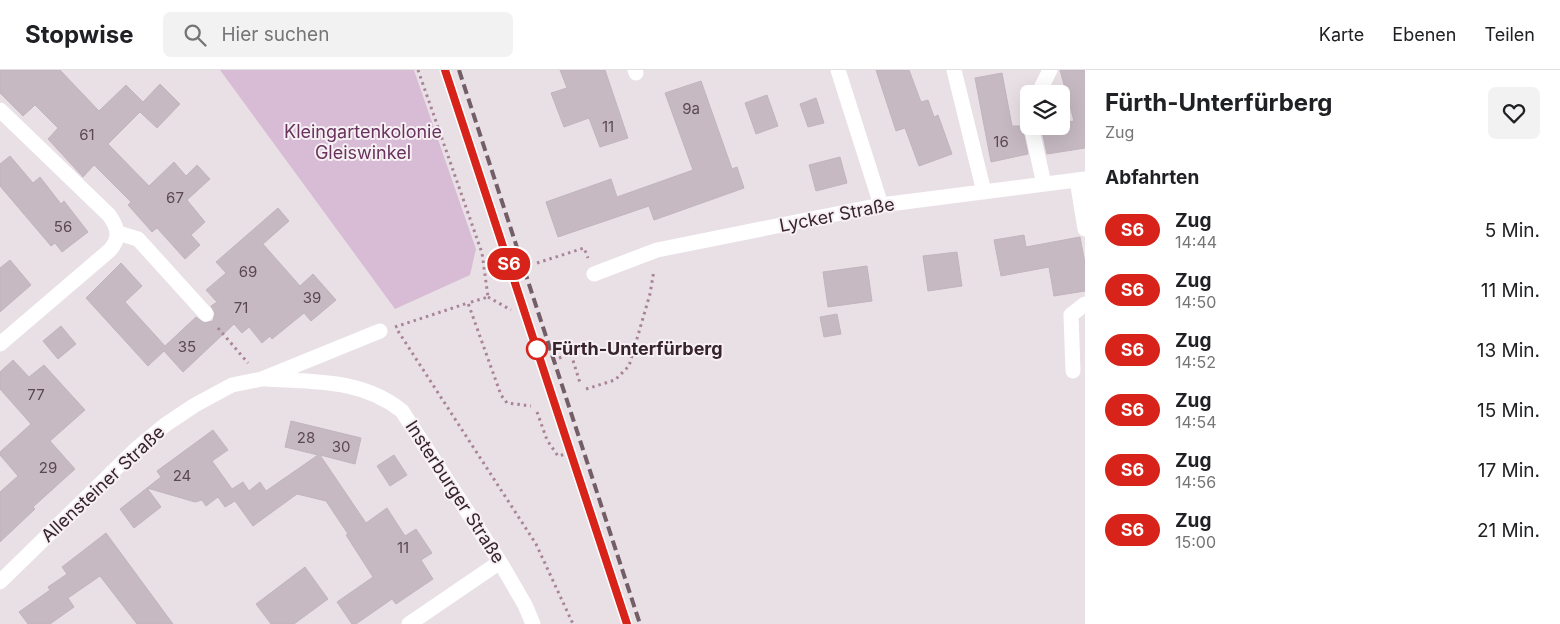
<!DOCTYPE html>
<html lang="de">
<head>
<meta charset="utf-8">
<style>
  body { margin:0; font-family:Inter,sans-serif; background:#f2f2f2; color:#202124; height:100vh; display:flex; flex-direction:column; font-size:19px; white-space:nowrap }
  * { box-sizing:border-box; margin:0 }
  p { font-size:16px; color:#757577 }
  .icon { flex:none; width:28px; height:28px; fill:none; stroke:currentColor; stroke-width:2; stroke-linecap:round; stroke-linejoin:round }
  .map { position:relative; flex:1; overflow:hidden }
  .details { display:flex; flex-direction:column; background:#fff; width:475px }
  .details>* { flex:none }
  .badge { padding:0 10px; border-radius:16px; font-size:18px; line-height:32px }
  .tools { position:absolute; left:1020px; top:15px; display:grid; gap:10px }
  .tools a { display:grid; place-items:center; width:50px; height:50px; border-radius:8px; background:#fff; box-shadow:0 5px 20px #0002; font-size:25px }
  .map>.badge { position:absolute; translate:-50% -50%; box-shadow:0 0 0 2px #fff }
  h2 { padding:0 20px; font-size:19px; line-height:45px }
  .round { display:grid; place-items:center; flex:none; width:52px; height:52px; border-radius:8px; background:#f2f2f2 }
  .overview { display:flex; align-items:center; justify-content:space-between; height:85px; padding:0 20px }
  h1 { font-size:24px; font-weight:700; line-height:38px }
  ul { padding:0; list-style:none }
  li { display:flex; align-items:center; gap:15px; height:60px; padding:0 20px }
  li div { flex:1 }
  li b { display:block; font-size:19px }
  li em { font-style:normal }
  li .badge { min-width:55px; font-weight:700; text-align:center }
  header { display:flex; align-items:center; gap:30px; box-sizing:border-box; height:70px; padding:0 25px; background:#fff; border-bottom:1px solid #e0e0e0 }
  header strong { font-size:24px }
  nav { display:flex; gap:28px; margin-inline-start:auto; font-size:18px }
  .search { width:350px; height:45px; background:#f2f2f2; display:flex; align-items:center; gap:12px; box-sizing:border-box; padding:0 18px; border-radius:8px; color:#757577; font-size:19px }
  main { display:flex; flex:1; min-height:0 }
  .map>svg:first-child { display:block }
  .green { fill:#d8bcd5 }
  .building { fill:#c6b9c1; stroke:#c2b4bc }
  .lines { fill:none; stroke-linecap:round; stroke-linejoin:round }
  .path { stroke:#a98495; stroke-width:3; stroke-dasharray:2.5 4; stroke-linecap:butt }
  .minor { stroke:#fff; stroke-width:15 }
  .rail { stroke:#735d66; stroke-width:4; stroke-dasharray:10 5; stroke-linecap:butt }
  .line-casing { stroke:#fff; stroke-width:11 }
  .line { stroke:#d72319; stroke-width:8 }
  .stop-dot { fill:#fff; stroke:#d72319; stroke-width:2.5 }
  .labels { text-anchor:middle; stroke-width:4; stroke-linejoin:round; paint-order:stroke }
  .number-label { font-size:15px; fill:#5b4851 }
  .park-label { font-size:18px; fill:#69325c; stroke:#f6f0f4 }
  .street-label { font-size:18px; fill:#37232c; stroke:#f6f0f4 }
  .stop-label { font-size:18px; font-weight:bold; fill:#37232c; stroke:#f6f0f4; text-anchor:start }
</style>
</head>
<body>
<header>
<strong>Stopwise</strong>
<div class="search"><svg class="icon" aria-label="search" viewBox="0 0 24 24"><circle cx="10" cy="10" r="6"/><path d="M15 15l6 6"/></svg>Hier suchen</div>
<nav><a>Karte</a><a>Ebenen</a><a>Teilen</a></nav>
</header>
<main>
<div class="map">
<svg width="1085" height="554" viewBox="0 0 1085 554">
  <rect width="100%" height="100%" fill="#e9e0e6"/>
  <path class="green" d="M220 0H414L476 179 470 205 395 239Z"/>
  <path class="building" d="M0 0H60L99 41 126 15 143 32 160 14 180 34 157 58 140 42 108 74 149 116 174 92 186 106 197 95 210 109 187 130 205 152 191 165 200 175 185 189 157 158 152 162 128 135 131 132 94 95 83 107 48 69 58 58 35 35 23 46 0 23Z
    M560 0H605L628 68 600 77 589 48 564 57 551 23 567 18Z
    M876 0H909L921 32 928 30 934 47 938 45 952 84 919 96 905 58 896 61Z
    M1060 0H1085V78L1047 84 1041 56H1061V53L1074 51Z
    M1002 3 1012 56H1022L1028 84 991 92 975 8Z
    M701 11 732 99 737 97 744 118 654 150 649 136 558 167 546 132 611 109 617 127 693 100 665 23Z
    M767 25 778 56 756 64 745 33Z
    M816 28 824 53 808 57 800 34Z
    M10 86 33 113 40 107 61 134 64 131 88 162 62 182 55 173 51 176 0 116V94Z
    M840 87 847 113 816 121 809 95Z
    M278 138 289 151 263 174 300 216 313 204 336 230 311 251 304 243 272 269 270 266 262 273 249 257 242 263 234 254 183 302 164 281 148 296 86 228 121 193 142 216 125 232 165 276 196 247 204 253 213 251 215 243 211 236 217 232 206 220 226 203 216 192Z
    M1024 165 1026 177 1080 167 1085 193V221L1054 226 1049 197 1001 206 994 170Z
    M957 182 962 216 928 221 923 186Z
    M10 190 31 215 0 242V198Z
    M867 196 872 231 828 237 823 202Z
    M837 244 841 264 824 267 820 247Z
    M61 256 76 274 58 289 43 271Z
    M13 290 29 307 44 295 85 340 50 371 75 399 33 437 35 439 0 472V422L18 406 0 385V382L31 354 0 319V302Z
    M291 351 361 368 355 394 320 385 366 453 387 438 405 466 416 459 432 483 421 490 433 509 396 534 392 529 356 554H352L337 532 373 507 346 465 348 464 326 431 297 424 253 456 235 431 225 437 218 427 206 436 202 430 195 432 147 418 161 407 157 401 213 360 228 380 212 391 232 419 243 412 249 421 260 412 266 421 318 385 285 377Z
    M394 385 407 405 390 416 377 396Z
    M147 418 161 437 134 458 120 439Z
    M106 463 173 554H137L100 506 68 528 74 537 50 554H28L19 542 50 520 48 517 67 504 62 497Z
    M305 497 328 529 294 554H271L256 534Z"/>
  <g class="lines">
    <path class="path" d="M418 0 482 183 488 227 468 233
      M537 193 584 178 588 188
      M488 227 511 240
      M395 257 468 233 501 325 507 333 531 336
      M218 258 248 293
      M398 261 536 474 573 554
      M559 288 571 284 580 313
      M586 319 615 310 629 296 650 224 654 200
      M537 342 547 370 558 386 566 384"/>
    <path class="minor" d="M635 0 636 3
      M838 0 881 135
      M954 0 984 122
      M1038 24 1050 0
      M0 40 109 145C118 158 121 167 110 180L0 274
      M1029 42V44
      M1031 56 1044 114
      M1077 110 1085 159
      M118 163 138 169 206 244
      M594 204 657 180 881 135 1085 109
      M1073 301 1071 245 1085 234
      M266 309C315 312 362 309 402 341L500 492 525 535 533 554
      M0 512 136 379 165 355 195 335 232 315 262 309 380 261
      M409 554 500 492"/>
    <path class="rail" d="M445 0 627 554
      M459 0 640 554"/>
  </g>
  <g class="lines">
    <defs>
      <path id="line" d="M445 0 627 554"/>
    </defs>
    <use href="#line" class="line-casing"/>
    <use href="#line" class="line"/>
  </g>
  <circle class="stop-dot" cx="537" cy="279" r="10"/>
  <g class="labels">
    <g class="number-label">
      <text x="691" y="44">9a</text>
      <text x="608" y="62">11</text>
      <text x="87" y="70">61</text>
      <text x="1001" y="77">16</text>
      <text x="175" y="133">67</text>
      <text x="63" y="162">56</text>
      <text x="248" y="207">69</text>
      <text x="312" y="233">39</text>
      <text x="241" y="243">71</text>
      <text x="187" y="282">35</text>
      <text x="36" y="330">77</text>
      <text x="306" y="373">28</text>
      <text x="341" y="382">30</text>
      <text x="48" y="403">29</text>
      <text x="182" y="411">24</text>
      <text x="403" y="483">11</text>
    </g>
    <g class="park-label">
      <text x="363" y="68">Kleingartenkolonie<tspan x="363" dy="21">Gleiswinkel</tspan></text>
    </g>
    <g class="street-label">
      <text transform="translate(837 145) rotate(-11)" y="6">Lycker Straße</text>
      <text transform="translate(103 414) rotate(-43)" y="6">Allensteiner Straße</text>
      <text transform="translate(455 422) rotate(57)" y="6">Insterburger Straße</text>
    </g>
    <g class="stop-label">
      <text x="552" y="285">Fürth-Unterfürberg</text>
    </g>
  </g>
</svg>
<div class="tools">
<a><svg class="icon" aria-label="layers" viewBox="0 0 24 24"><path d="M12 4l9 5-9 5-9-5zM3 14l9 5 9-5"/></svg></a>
</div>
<b class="badge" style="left:509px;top:194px;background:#d72319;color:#fff">S6</b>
</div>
<section class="details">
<div class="overview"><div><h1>Fürth-Unterfürberg</h1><p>Zug</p></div><a class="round"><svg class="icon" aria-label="heart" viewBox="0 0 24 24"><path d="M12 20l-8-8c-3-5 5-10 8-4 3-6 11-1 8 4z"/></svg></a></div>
<h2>Abfahrten</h2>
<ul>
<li><span class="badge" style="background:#d72319;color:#fff">S6</span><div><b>Zug</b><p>14:44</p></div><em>5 Min.</em></li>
<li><span class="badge" style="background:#d72319;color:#fff">S6</span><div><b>Zug</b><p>14:50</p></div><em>11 Min.</em></li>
<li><span class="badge" style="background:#d72319;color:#fff">S6</span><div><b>Zug</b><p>14:52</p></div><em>13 Min.</em></li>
<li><span class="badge" style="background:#d72319;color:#fff">S6</span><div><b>Zug</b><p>14:54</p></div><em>15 Min.</em></li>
<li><span class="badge" style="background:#d72319;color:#fff">S6</span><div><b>Zug</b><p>14:56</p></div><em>17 Min.</em></li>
<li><span class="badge" style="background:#d72319;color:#fff">S6</span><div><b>Zug</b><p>15:00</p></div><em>21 Min.</em></li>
</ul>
</section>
</main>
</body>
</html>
